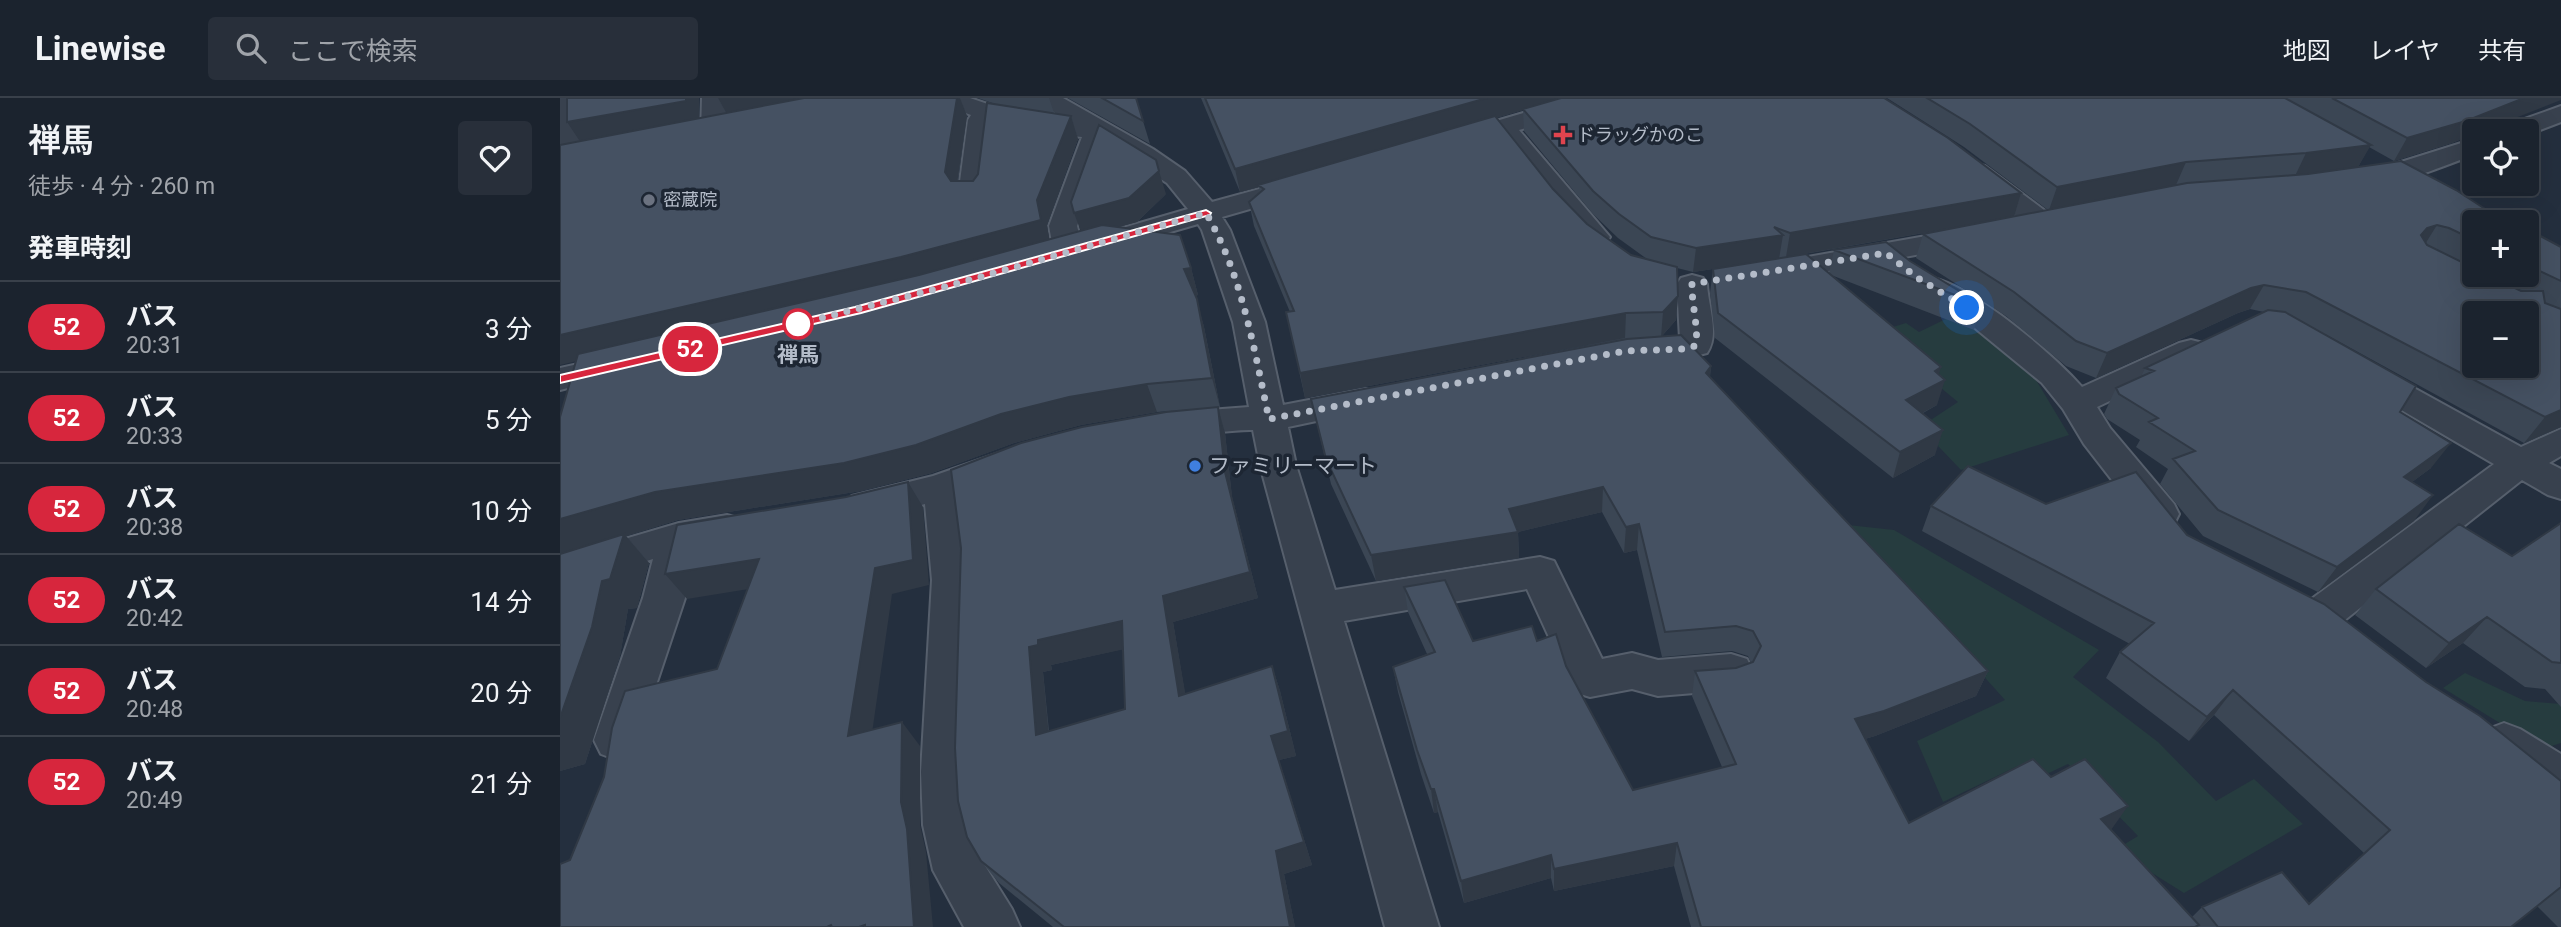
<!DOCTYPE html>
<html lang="ja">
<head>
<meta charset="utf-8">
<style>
  body { margin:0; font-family:Roboto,"Noto Sans JP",sans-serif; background:#282f3a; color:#f1f3f6; height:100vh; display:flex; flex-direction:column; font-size:26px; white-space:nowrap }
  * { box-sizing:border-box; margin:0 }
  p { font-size:23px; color:#a0a4aa }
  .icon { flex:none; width:38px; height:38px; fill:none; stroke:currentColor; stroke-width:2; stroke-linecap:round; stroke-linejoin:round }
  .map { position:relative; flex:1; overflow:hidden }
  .sheet { display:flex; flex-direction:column; background:#1b232e; width:560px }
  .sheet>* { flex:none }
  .badge { padding:0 14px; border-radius:23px; font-size:24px; line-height:46px }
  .fabs { position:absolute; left:1902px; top:21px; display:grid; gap:14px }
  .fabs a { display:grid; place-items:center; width:77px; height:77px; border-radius:7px; background:#1b232e; box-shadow:0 7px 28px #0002,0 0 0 2px #39404a; font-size:35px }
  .you { position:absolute; width:35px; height:35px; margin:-18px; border:5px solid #fff; border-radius:50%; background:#1a73e8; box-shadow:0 0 0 10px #1a73e833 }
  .map>.badge { position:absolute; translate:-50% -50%; box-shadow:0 0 0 4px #fff }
  h2 { padding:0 28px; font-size:26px; line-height:63px }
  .round { display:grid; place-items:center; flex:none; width:74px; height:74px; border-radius:7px; background:#282f3a }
  .head { display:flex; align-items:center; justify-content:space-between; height:119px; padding:0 28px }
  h1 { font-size:33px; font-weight:600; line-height:52px }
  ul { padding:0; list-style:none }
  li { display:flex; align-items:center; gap:21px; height:91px; padding:0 28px; border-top:2px solid #39404a }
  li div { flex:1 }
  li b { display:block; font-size:26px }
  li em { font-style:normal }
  li .badge { min-width:77px; font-weight:700; text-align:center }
  header { display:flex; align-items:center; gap:42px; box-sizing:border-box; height:98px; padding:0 35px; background:#1b232e; border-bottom:2px solid #39404a }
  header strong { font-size:33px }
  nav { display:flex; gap:38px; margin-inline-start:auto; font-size:24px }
  .search { width:490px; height:63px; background:#282f3a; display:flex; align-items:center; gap:18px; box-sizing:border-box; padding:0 24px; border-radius:7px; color:#a0a4aa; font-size:26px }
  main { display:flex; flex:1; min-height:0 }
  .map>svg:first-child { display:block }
  .green { fill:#263c3f }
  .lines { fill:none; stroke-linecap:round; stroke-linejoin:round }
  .minor-casing { stroke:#565f6c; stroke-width:4 }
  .minor { fill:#38414e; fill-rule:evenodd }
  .wall { fill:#3b4654; fill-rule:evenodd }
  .shaded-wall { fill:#303945 }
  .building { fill:#455162; stroke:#303945; stroke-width:2; fill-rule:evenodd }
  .line { fill:#d7263d; stroke:#fff; stroke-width:2 }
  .walk { stroke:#b4bcc9; stroke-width:7; stroke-dasharray:0 12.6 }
  .health-dot { fill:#e0444e; stroke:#1d2633; stroke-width:2.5 }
  .worship-dot { fill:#6b7280; stroke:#1d2633; stroke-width:2.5 }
  .stop-dot { fill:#fff; stroke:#d7263d; stroke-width:3.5 }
  .shop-dot { fill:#3f7fe0; stroke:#1d2633; stroke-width:2.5 }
  .labels { text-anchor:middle; stroke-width:7; stroke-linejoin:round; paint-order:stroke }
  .far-poi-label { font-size:18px; fill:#b4bcc9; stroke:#1d2633; text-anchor:start }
  .stop-label { font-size:21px; font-weight:bold; fill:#b4bcc9; stroke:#1d2633 }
  .poi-label { font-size:21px; fill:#b4bcc9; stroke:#1d2633; text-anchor:start }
</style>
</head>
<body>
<header>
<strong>Linewise</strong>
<div class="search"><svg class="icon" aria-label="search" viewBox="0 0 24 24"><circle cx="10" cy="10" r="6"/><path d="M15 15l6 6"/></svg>ここで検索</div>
<nav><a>地図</a><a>レイヤ</a><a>共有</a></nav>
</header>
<main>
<section class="sheet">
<div class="head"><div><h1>禅馬</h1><p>徒歩 · 4 分 · 260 m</p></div><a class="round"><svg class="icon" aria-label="heart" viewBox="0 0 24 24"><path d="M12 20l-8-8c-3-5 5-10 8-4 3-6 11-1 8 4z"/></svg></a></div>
<h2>発車時刻</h2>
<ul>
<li><span class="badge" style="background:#d7263d;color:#fff">52</span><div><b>バス</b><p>20:31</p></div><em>3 分</em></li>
<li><span class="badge" style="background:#d7263d;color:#fff">52</span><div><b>バス</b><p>20:33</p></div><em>5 分</em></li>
<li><span class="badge" style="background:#d7263d;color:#fff">52</span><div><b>バス</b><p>20:38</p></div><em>10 分</em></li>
<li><span class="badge" style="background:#d7263d;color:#fff">52</span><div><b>バス</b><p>20:42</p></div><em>14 分</em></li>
<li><span class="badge" style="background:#d7263d;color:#fff">52</span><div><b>バス</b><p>20:48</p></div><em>20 分</em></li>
<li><span class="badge" style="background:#d7263d;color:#fff">52</span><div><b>バス</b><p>20:49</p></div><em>21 分</em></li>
</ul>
</section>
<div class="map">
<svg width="2001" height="829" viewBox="0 0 2001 829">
  <rect width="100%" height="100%" fill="#242f3e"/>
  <path class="green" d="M1396 216 1434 245 1476 282 1509 337 1401 372 1360 329 1398 304 1353 267 1320 233 1346 225 1359 234Z
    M1288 427 1334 432 1539 552 1513 579 1598 644 1656 703 1694 681 1743 726 1624 795 1555 752 1578 738 1508 666 1476 681 1460 667 1383 704 1357 643 1445 602Z
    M1905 575 1965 603 2001 606V645L1982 651 1883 590Z"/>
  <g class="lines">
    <defs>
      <path id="minor" d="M0 0H19L20 61 16 67H0Z
        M142 0H166L167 34 163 39 154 42 145 39 141 34Z
        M375 0H410L451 14 505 22 474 0H503L593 51 625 73 652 104 743 79 753 81 757 87 753 93 662 119 670 132 705 224 723 307 806 291 818 294 823 302 818 310 728 329 736 367 775 492 980 459 994 463 1042 561 1072 555 1098 562 1171 556 1187 561 1193 574 1187 587 1171 592 1098 598 1072 591 1030 599 1014 594 967 491 784 523 879 829H825L700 367 693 332C662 331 626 343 596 335L591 327 596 319 609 315 689 309 673 224 642 132 638 126 538 155 528 152 523 146 528 140 628 111 607 85 545 46 517 128 524 155 519 161 509 164 499 161 494 155 489 128 522 39 491 36 433 25 426 99 422 105 412 107 402 105 398 99 408 22 411 17 379 5Z
        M1014 0H1052L1048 5 959 32 1050 139 1046 145 1036 148 1026 145 937 38 894 51 885 48 881 43 885 38Z
        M2001 8V24L1967 37V33H1941L1945 28Z
        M1914 41V57C1882 68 1826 94 1793 86L1789 80 1793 74 1825 69Z
        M1416 66 1425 68 1492 118 1496 124 1492 130 1482 132 1472 130 1407 80 1403 74 1407 68Z
        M1411 130 1421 133 1425 139 1421 145 1208 184 1197 181 1193 175 1197 169 1208 166Z
        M1132 177 1143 180 1147 186C1148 208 1160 236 1147 255 1122 262 1095 265 1070 259L1066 252 1070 245 1120 241 1117 186 1121 180Z
        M1373 180C1415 190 1493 256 1522 289L1619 245 1631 242 1643 245 1647 252 1643 259 1537 309 1550 330 1614 406 1619 416 1614 426 1600 430 1586 426 1524 346 1503 311 1482 285 1410 226 1362 195 1358 189 1362 183Z
        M63 256 75 259 80 266 75 273 0 292V270Z
        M1802 265 1814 268 1961 349 2001 331V358L1989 365 2001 371V401L1988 397 1962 382 1776 529 1761 533 1746 529 1740 517 1746 505 1934 366 1790 282 1785 275 1790 268Z
        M442 354 455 357 460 366 455 375 402 396 412 482 409 674 413 727 422 763 452 811 460 829H404L373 772 363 727 361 674 372 482 365 406 306 421 292 418 287 408 292 398 373 378Z
        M167 417 181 421 187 431 181 441 136 450 125 500 73 656 57 662 41 656 34 642 83 500 93 461 0 490V460L119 425Z
        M1944 625 1960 631 2001 656V702L1984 696 1928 659 1921 645 1928 631Z"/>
    </defs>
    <use href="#minor" class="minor-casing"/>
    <use href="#minor" class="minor"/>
  </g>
  <path class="wall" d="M139 0V20L166 15 158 0H400L407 18 398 83H413L418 76 438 7 418 0H489L494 15 511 18 518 41 487 127 489 142 521 133 606 96 577 124 557 129 631 170 638 197 635 198 644 229 660 309 597 314 521 327 454 345 372 375 301 393 118 422 66 438 89 465 77 510 68 511 60 558 25 666 0 673V319L16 264 19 43Z
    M508 0H576L590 46Z
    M641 0H1324L1461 95 1454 119 1239 157 1269 175 1274 152 1350 163 1422 207 1414 232 1271 177 1379 277 1377 307 1363 315 1375 357 1333 380 1155 240 1150 195 1153 171 1133 174 1117 170 1118 198 1116 222 1102 238 1151 268 1150 279 1428 573 1416 598 1315 638 1305 641 1349 725 1491 679 1551 732 1632 819 1642 809 1749 806 1804 755 1654 617 1629 643 1546 580 1560 554 1570 546 1362 433 1371 408 1486 406 1627 437 1866 584 2001 683V829H1998L1977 808 1951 829H1131L1114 768 994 793 991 780 904 805 878 714 874 715 861 676 838 594 833 569 867 556 848 514 844 489 913 543H977L1006 568 1073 692 1162 669 1132 598 1135 573 1176 570 1191 565 1188 558 1172 553 1102 559 1077 452 1064 455 1042 414 958 434 959 460 816 483 771 386 751 301 1065 240 745 300 726 214H730L694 128 689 104 700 95 699 89 680 94ZM963 12 964 33 1033 116 1058 140 1087 161 1071 157 1027 126 993 91 936 20Z
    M1327 0H2001L1892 45 1834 63 1809 49 1798 69 1914 124V177H1967V137L2001 149V329L1964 345 1765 236 1840 314 1871 370 1852 384 1854 423 1758 494 1643 438 1600 386 1608 371 1576 349 1580 342 1547 321 1544 316 1556 290 1581 279 1585 270 1704 214 1690 211 1678 215 1536 280 1506 268 1446 218 1356 160 1363 136 1488 112 1404 49Z
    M658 309 665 335 672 399 698 500 613 524 625 596 712 568 720 593 736 658 719 662 752 767 724 776 735 829H493L439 785 421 763 398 703ZM563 551 565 611 489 633 483 574 492 572 491 567Z
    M2001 425V609L1985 591 1965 589 1903 545 1866 570 1795 517 1816 491 1952 458Z"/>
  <path class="shaded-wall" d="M126 0H139V26L23 48 7 24Z
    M158 0H272L169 20Z
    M397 0H400L407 18 395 99 385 74Z
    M927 0H1005L700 88 698 87 699 89 680 94 675 71Z
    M1964 0H2001V2L1922 33H1914V36L1892 45 1834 63 1847 40Z
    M511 18 518 41 487 127 490 147 353 184 0 267V237L477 102Z
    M1811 47 1798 69 1735 78 1746 55Z
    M1626 64 1616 87 1489 112 1497 89Z
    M599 73 606 96 577 124 523 139 514 115Z
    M1461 95 1454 119 1226 159 1230 135Z
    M1877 127 1862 151 1861 137 1867 130Z
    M1223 137 1219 161 1133 174 1136 150Z
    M631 170 638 197 632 198 624 171Z
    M1704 187 1690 211 1678 215 1536 280 1547 255 1691 190Z
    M1118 198 1116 222 1101 239 1103 214Z
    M637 201 644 229 660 309 652 280Z
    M1066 215 1065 240 745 300 740 275Z
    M1151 268 1148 294 1146 275Z
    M1381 269 1376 287 1385 282 1377 307 1339 327 1346 302 1375 273Z
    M587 286 597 314 521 327 454 345 372 375 301 393 118 422 66 438 89 465 77 510 68 511 60 558 25 666 0 673V620L42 483 0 457V421L95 394 441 316 509 299Z
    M658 309 665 335 672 399 698 500 613 524 630 623 619 598 603 498 665 374Z
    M2001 312V329L1964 345 1985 319Z
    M1383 332 1375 357 1333 380 1340 354Z
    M1891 345 1871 370 1825 404 1844 379Z
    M348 384 363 409 369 487 332 496 308 663 288 638 315 470Z
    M1043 389 1042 414 958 434 959 460 816 483 811 457 949 411Z
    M1873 397 1854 423 1758 494 1777 469Z
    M1079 426 1077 452 1064 455 1066 429Z
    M199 461 219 486 127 501 105 476Z
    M1927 519 1903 545 1866 570 1889 545Z
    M562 523 574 549 491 567 492 572 483 574 491 661 476 637 469 549 478 542Z
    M712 568 720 593 736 658 719 662 752 767 724 776 735 829H730L716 753 711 638Z
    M1428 573 1416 598 1315 638 1287 646 1295 621Z
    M1673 592 1654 617 1629 643 1647 619Z
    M342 624 360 648V727L366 754 373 829H354L341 704Z
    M871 691H874L878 714 874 715Z
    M1568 708 1551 732 1541 721Z
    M1117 745 1114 768 994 793V771Z
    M991 757V780L904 805 901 783Z"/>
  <path class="building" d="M7 0H126V3L7 24Z
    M244 0H397L385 74 391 83H413L418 76 427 5 511 18 477 102 481 122 341 159 0 237V47Z
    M542 0H576L583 23Z
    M645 0H927L675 71Z
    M1001 0H1324L1388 40 1461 95 1230 135 1214 129 1223 137 1136 150 1091 139 1059 116 1033 93 963 11Z
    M1367 0H1725L1811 47 1746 55 1626 64 1497 89 1410 26Z
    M1772 0H1964L1906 23 1847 40Z
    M935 18 993 91 1027 126 1071 157 1117 169 1118 198 1103 214 1066 215 740 275 726 214 734 213 689 104 704 91 698 87Z
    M539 27 596 62 599 73 569 100 514 115 511 104Z
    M1841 63 1896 92 1945 124H1914V142L1889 130 1877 127 1867 130 1861 137 1867 147 1914 170V177H1928L1961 193H1983L1985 205 2001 211V312L1985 319 1746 194 1704 187 1691 190 1547 255 1516 243 1454 194 1363 136 1627 85 1748 76ZM1914 215H1967V268H1914Z
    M542 127 620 137 631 170 624 171 637 201 652 280 587 286 509 299 441 316 356 347 284 365 95 394 0 421V319L18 256 359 177Z
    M1973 134 2001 149V183L1967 167V137Z
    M1326 144 1350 163 1422 207 1274 152Z
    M1246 156 1381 269 1375 273 1385 282 1346 302 1383 332 1340 354 1158 215 1153 171Z
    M1708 212 1725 214 1856 288 1840 314 1891 345 1844 379 1873 397 1777 469 1658 412 1613 361 1635 353 1589 324 1598 320 1559 296 1556 290 1594 273 1585 270Z
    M1121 237 1151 268 1146 275 1428 573 1324 613 1295 621 1349 725 1473 661 1491 679 1525 661 1568 708 1541 721 1639 827 1635 829H1141L1117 745 994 771 991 757 901 783 874 691H871L857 652 833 569 875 554 844 489 885 482 913 543 972 528 977 543 996 536 1006 568 1073 692 1176 666 1135 573 1176 570 1193 564 1201 548 1193 533 1176 528 1105 534 1079 426 1066 429 1043 389 949 411 958 434 811 457 766 361 751 301 1067 241Z
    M658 309 665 374 690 474 603 498 619 598 712 568 728 633 711 638 744 744 716 753 730 829H504L421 763 407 739 398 703 395 650 401 450 391 372 461 345 522 329 606 314ZM562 523 565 611 476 637 469 549 478 547V542Z
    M1408 368 1486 406 1576 374 1627 437 1764 506 1866 584 1920 618 2001 683V789L1951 829H1658L1642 809 1722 774 1749 806 1830 732 1673 592 1647 619 1560 554 1594 525 1371 408Z
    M348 384 353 462 315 470 288 638 342 624 341 704 347 731 354 829H305V827L299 829H272L271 827 267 829H0V766L10 762 44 679 52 630 65 593 157 571 199 461 105 476 117 427 286 399Z
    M2001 425V565L1992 564 1927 519 1889 545 1816 491 1899 426 1952 458Z
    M64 436 50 481 42 483 32 529 0 620V456Z"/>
  <path class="line" d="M646 112 651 115 650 117 301 215 0 285V277L295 209Z"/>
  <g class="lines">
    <path class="walk" d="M238 226 388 188 646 115C682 176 694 251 709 321L1065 253 1124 251 1135 248C1140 238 1131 202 1132 186L1326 155 1356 179 1407 210"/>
  </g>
  <path class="health-dot" d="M999.5 26.5h7v7h7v7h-7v7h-7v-7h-7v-7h7z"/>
  <circle class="worship-dot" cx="89" cy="102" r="7"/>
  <circle class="stop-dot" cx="238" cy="226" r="14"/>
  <circle class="shop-dot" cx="635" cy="368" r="7"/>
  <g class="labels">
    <g class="far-poi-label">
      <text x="1017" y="43">ドラッグかのこ</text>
      <text x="103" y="108">密蔵院</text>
    </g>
    <g class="stop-label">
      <text x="238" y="264">禅馬</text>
    </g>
    <g class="poi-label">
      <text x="649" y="375">ファミリーマート</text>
    </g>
  </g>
</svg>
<div class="fabs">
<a><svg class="icon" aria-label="locate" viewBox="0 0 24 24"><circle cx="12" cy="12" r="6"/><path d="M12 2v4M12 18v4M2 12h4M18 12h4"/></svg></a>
<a>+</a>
<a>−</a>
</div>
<div class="you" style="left:1407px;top:210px"></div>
<b class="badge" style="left:130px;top:251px;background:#d7263d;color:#fff">52</b>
</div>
</main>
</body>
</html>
